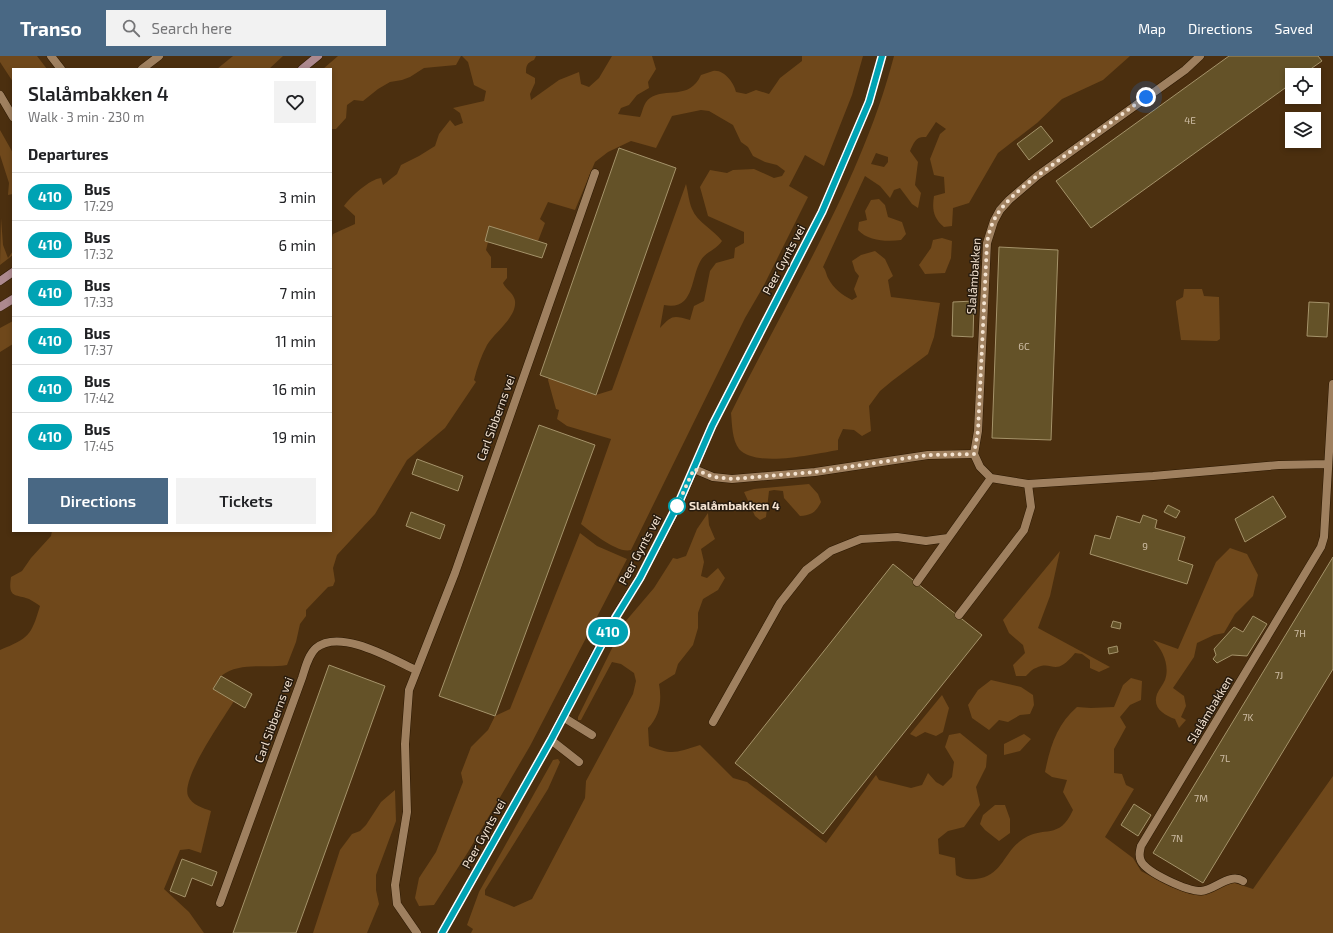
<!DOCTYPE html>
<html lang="en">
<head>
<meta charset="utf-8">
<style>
  body { margin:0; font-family:"Exo 2",sans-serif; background:#f2f2f2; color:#202124; height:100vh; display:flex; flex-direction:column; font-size:15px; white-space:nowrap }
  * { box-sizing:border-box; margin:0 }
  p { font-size:13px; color:#757577 }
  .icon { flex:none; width:22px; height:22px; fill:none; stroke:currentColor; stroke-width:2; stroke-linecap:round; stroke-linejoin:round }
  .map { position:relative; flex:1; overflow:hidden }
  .drawer { position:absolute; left:12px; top:12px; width:320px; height:464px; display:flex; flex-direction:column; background:#fff; border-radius:0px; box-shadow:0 2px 6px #0003 }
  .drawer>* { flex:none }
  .badge { padding:0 8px; border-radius:13px; font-size:14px; line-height:26px }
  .fabs { position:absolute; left:1285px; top:12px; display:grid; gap:8px }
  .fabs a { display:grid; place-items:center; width:36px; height:36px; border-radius:0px; background:#fff; box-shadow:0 2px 6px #0003; font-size:20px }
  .you { position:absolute; width:20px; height:20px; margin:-10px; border:3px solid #fff; border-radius:50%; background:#1a73e8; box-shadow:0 0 0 6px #1a73e833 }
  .map>.badge { position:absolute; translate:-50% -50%; box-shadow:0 0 0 2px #fff }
  h2 { padding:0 16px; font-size:15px; line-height:36px }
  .round { display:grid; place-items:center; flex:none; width:42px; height:42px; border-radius:0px; background:#f2f2f2 }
  .overview { display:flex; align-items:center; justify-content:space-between; height:68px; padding:0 16px }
  h1 { font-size:19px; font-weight:600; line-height:30px }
  .cta { display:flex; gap:8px; margin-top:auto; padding:8px 16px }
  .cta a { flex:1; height:46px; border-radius:0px; background:#496884; color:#fff; font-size:16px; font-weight:600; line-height:46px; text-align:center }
  .cta a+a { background:#f2f2f2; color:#202124 }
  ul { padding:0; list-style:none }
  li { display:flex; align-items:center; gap:12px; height:48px; padding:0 16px; border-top:1px solid #e0e0e0 }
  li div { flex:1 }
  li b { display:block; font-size:15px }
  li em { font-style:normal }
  li .badge { min-width:44px; font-weight:700; text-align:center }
  header { display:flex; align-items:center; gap:24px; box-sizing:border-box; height:56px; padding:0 20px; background:#496884; color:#fff }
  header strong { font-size:19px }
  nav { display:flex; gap:22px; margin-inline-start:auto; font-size:14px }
  .search { width:280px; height:36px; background:#f2f2f2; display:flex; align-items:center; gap:10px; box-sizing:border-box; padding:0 14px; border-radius:0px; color:#757577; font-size:15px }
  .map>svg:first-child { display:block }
  .green { fill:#6f481b; fill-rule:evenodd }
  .building { fill:#645228; stroke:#a5936a }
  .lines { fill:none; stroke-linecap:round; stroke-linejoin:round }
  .lane-casing { stroke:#2c1802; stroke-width:9 }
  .street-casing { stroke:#2c1802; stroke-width:9 }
  .secondary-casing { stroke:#2c1802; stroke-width:9 }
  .lane { stroke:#9f805f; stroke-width:8 }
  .street { stroke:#9f805f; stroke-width:8 }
  .secondary { stroke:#ad898e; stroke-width:8 }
  .line-casing { stroke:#fff; stroke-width:9 }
  .line { stroke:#00a3b4; stroke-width:6 }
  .walk { stroke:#f4e3d1; stroke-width:4; stroke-dasharray:0 7.2 }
  .stop-dot { fill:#fff; stroke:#00a3b4; stroke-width:2 }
  .labels { text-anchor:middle; stroke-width:3; stroke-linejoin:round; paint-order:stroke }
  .number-label { font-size:10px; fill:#d0bfa7 }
  .street-label { font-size:12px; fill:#f4e3d1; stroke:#271b0e }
  .stop-label { font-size:12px; font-weight:bold; fill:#f4e3d1; stroke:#271b0e; text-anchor:start }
</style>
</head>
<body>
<header>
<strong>Transo</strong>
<div class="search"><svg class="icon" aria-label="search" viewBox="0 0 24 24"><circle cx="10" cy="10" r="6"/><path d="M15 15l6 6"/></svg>Search here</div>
<nav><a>Map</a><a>Directions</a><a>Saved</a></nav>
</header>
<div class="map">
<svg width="1333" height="877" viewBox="0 0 1333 877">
  <rect width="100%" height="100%" fill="#4b2f0f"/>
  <path class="green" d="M0 0H37L47 13H13V26L0 6Z
    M233 0H283L269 13H217Z
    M338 0H461L456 9 424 12 410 21 402 24 390 26 378 33 363 45 354 44 347 49 346 62 336 73H331V13H323Z
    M462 0H536L534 4C527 7 526 9 526 17L535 22V27L530 38 531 44 559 24 579 16 581 28 589 31 599 22 612 0H652L656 13 648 26 649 32 637 39 629 49 621 52 618 58 640 61C643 55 643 47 650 42 666 31 689 45 701 19 705 18 709 16 713 15 724 13 734 27 736 36L746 38 756 34 769 38 780 22 802 5V0H863L852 39 824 110 805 99 789 130 808 141 763 231 745 262 631 494C618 498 591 476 581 468L611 383 567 370 557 363 559 354 556 353 548 324 549 322 596 339 612 334 686 128C688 136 689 146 692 153 697 166 714 174 722 185 717 193 706 196 701 204 690 222 695 255 664 249L660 272C672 259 673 259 690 264L694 250 704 245 710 215 716 207 734 202 735 192 744 187V176L708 160 700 131 710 114 727 117 733 114 754 113 774 122 782 120 785 115 777 109 765 106 753 100 748 91 741 86 733 69 709 55 701 54 672 60 656 92 631 85 608 96 595 106 575 154 548 146 540 163 545 167 538 185 489 171 485 185 488 186 486 194 491 201V212H507V222L503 227C505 233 514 237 515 245 517 261 495 276 487 289 481 300 477 312 474 324L476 326 445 372 407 404 375 458 337 499 333 512 335 525 333 530 328 531 306 554V560L300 568 296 586 287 609C265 613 241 605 221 620 218 623 216 629 213 633L234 645C223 663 181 722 188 740 192 749 203 752 211 755L201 797 189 793 180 794 164 833 189 856 204 877H0V594C29 582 31 580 40 550 37 548 33 545 29 543 14 538 8 542 11 521L22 515 31 502 51 480 52 475H331V185L333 178 355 168V160L344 150C350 141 370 123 381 122L383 129 397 118 401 109 419 100 435 90 439 78 450 64 455 70 463 67 460 57 453 52 484 45 486 35 474 29 468 6Z
    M894 0H1130L1103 24 1062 43 1037 67 998 97 969 147 953 152 952 170 944 171C933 162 932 153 934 140L945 137 944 121 934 119 930 103 940 78 946 73 936 66 926 81C916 80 914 86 910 95L918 106 915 129 921 137 918 152 912 148 900 132 894 134 890 142 880 130 865 120 823 211C826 214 826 218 828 222 834 233 842 239 852 244L857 241 854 233 859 220 855 215 852 205 861 199 875 195 885 203 893 220 888 224 891 241 940 247 934 281 928 298 892 325 880 335 869 350 871 375 862 380 854 374 843 373 838 384V394C815 398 755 412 739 393 732 384 732 368 731 357 788 240 861 127 894 0ZM876 97 888 101V106L884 111 871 108Z
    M0 74 13 97V138L8 139 9 127 0 99Z
    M879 143 885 149 888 161 902 166 906 178 901 184C887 186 868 185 858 174L859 166 867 164 865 155 871 144Z
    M1 162 3 189 8 202 13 195V199L0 209Z
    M942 182 952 185 951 202 945 217 925 218 919 209 931 192 933 184Z
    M1184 233H1202L1204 240 1219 241 1220 283 1217 285 1181 284 1176 248V245L1183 241Z
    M13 265V288L0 296V272Z
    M809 428 818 438 821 446C816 456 812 459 800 460L784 442 783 435 774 434 769 435 766 461 760 464 755 460 744 436 754 433Z
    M708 457 709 469 715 483 701 493 704 506 701 520 707 522 718 512 725 522 718 534 703 543 698 557V572L693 589 678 608 675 618 659 628C662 644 660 660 648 672L649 690C673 700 677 696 700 689L733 722 747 726 826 787 876 719 879 724 911 732 922 729 928 717 936 726 943 730 952 721 954 706 945 691 949 679 960 677 987 699 986 711 976 731 980 749 964 771 948 775 938 783 939 798 955 802 956 819C963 823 967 824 976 823 1003 820 1003 796 1023 783 1044 769 1059 785 1073 754L1063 736 1067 724 1052 721 1045 716C1050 691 1057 668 1077 651L1091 652 1114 651 1123 629 1131 622 1142 625 1141 644 1130 649 1120 661 1126 671 1114 693V717L1122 718 1126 729 1134 733 1105 781 1133 802 1141 815 1171 831 1187 836 1204 839 1232 826 1253 833 1333 720V877H471L473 873 467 869 479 836 553 704 558 703 560 706 548 733 485 834V839L514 851 532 843 585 742 586 725 633 638 636 625 634 617 621 608 612 606 581 664H578V661L625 566 654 532 673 502 677 503 686 500 697 473Z
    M580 477 597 490 627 503 530 690 468 796 434 849 419 850 415 842 419 822 436 796 463 726 461 717 471 691 488 674 495 660 510 653Z
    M1230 492 1247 498 1258 519 1253 540 1235 558 1224 577 1214 579 1197 587 1194 601 1173 632 1184 640 1186 650 1181 661 1186 664 1179 672 1175 663C1164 659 1152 652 1157 638 1159 633 1163 629 1165 624 1170 610 1163 594 1153 584L1178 593 1216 506Z
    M1060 495 1050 540 1038 572 1110 611 1099 616 1090 612V604L1082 598 1075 597C1054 623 1053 603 1036 612 1032 613 1029 617 1026 620H1016L1013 609 1025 597 1023 589 1009 577 1003 564Z
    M991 624 1021 631 1033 639 1034 649 1030 658 1020 659 1008 666 999 664 989 674 972 662 968 649 978 634Z
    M942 639 949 652 943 676 936 680 925 676 916 681 910 678Z
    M1024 678 1031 683 1020 695 1004 699V688Z
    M395 734 396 765 376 819V834L379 848 367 877H313L340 794 352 778 360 775 366 769 381 746Z
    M995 749H1005L1010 763V777L999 785 985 774 980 768 983 759Z"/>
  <path class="building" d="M1229 0H1318L1322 5 1302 19H1292V27L1091 172 1056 125Z
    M1041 70 1053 85 1029 104 1017 88Z
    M619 92 676 112 596 339 540 319Z
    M489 170 547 188 542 202 485 185Z
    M999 191 1058 194 1051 384 992 382Z
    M974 245 973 281 952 280 953 246Z
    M1309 246 1329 247 1327 281 1307 280Z
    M539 369 595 389 495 660 439 640Z
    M417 403 463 420 458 435 412 418Z
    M1273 440 1286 461 1245 486 1235 463Z
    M1168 449 1180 455 1176 462 1164 456Z
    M411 456 445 469 440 483 406 470Z
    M1143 459 1157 464 1155 472 1185 481 1178 504 1193 509 1187 528 1090 498 1095 479 1110 483 1117 460 1140 467Z
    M1333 501V613L1203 827 1153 797Z
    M893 508 982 579 823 778 735 707Z
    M1253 560 1267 568 1247 600 1232 599 1217 607 1213 603 1216 599 1214 593 1234 571 1243 576Z
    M1113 565 1121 567 1120 573 1111 571Z
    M1117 590 1118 596 1109 598 1108 592Z
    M329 609 385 630 296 877H233Z
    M221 620 252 638 245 652 213 633Z
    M1134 748 1151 759 1138 780 1121 769Z
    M182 803 217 816 212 830 192 822 185 841 170 835Z"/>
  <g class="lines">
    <defs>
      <path id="lane" d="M51 0 61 13
        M1200 0 1185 14 1037 120 1009 144 1000 154 994 165 987 187 978 375 974 398 980 411 991 422 1028 428 1153 420 1279 409 1328 408
        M142 13 159 0
        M917 526 991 422
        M959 559 1024 474 1031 451 1028 428
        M563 661 592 679
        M713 666 780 547 806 514 831 495 861 483 897 481 926 485 948 482
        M551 684 579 706
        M1243 825C1230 816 1215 834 1201 835 1187 835 1147 817 1141 805 1138 799 1140 795 1141 790L1321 491 1324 481 1333 328
        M220 847 302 622C305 613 308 599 316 592 340 572 392 603 416 614
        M417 877 397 848 395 829 407 756 405 688 409 634 455 517 595 117"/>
      <path id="street" d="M0 39 13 61
        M694 413 713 421 732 423 815 416 928 399 974 398"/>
      <path id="secondary" d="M302 13 318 0
        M0 225 13 216
        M0 251 13 243
        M442 877 551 684 615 561 640 522 679 447 712 370 822 156 869 46 882 0"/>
    </defs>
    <use href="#lane" class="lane-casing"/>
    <use href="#street" class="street-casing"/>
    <use href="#secondary" class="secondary-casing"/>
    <use href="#lane" class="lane"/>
    <use href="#street" class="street"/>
    <use href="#secondary" class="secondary"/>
  </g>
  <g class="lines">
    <defs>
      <path id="line" d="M442 877 551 684 616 561 640 522 679 446 712 370 822 156 869 46 882 0"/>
    </defs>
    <use href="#line" class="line-casing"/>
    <use href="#line" class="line"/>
    <path class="walk" d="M677 450 694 413 713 421 732 423 815 416 928 399 974 398 978 375 987 187C989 175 993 163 1001 153 1016 134 1040 118 1059 104 1088 83 1117 62 1146 41"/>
  </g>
  <circle class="stop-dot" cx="677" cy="450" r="8"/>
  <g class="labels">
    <g class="number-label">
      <text x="1190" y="68">4E</text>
      <text x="1024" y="294">6C</text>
      <text x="1145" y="494">9</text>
      <text x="1300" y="581">7H</text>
      <text x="1279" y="623">7J</text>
      <text x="1248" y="665">7K</text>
      <text x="1225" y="706">7L</text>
      <text x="1201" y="746">7M</text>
      <text x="1177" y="786">7N</text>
    </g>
    <g class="street-label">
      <text transform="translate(784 204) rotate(-62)" y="4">Peer Gynts vei</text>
      <text transform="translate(974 220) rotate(-86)" y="4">Slalåmbakken</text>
      <text transform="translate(496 362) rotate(-70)" y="4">Carl Sibberns vei</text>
      <text transform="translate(640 494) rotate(-62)" y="4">Peer Gynts vei</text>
      <text transform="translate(1210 654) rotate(-59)" y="4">Slalåmbakken</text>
      <text transform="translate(274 664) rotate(-70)" y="4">Carl Sibberns vei</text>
      <text transform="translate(484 778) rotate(-61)" y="4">Peer Gynts vei</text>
    </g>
    <g class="stop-label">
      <text x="689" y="454">Slalåmbakken 4</text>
    </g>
  </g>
</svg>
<div class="fabs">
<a><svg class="icon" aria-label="locate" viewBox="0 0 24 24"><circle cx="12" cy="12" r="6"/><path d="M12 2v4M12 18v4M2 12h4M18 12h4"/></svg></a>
<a><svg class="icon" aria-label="layers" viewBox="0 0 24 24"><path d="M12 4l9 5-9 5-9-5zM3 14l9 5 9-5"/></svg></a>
</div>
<div class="you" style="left:1146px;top:41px"></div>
<b class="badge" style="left:608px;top:576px;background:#00a3b4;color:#fff">410</b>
<section class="drawer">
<div class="overview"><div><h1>Slalåmbakken 4</h1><p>Walk · 3 min · 230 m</p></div><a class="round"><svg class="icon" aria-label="heart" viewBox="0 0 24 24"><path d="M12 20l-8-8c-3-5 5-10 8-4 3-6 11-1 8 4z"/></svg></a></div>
<h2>Departures</h2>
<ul>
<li><span class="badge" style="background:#00a3b4;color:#fff">410</span><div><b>Bus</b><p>17:29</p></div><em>3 min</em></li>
<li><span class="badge" style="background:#00a3b4;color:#fff">410</span><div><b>Bus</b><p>17:32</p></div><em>6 min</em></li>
<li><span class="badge" style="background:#00a3b4;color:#fff">410</span><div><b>Bus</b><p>17:33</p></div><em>7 min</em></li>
<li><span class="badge" style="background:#00a3b4;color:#fff">410</span><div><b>Bus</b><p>17:37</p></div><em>11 min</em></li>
<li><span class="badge" style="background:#00a3b4;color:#fff">410</span><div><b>Bus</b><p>17:42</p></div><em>16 min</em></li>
<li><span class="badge" style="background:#00a3b4;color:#fff">410</span><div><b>Bus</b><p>17:45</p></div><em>19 min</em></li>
</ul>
<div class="cta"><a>Directions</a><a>Tickets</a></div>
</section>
</div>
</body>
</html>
